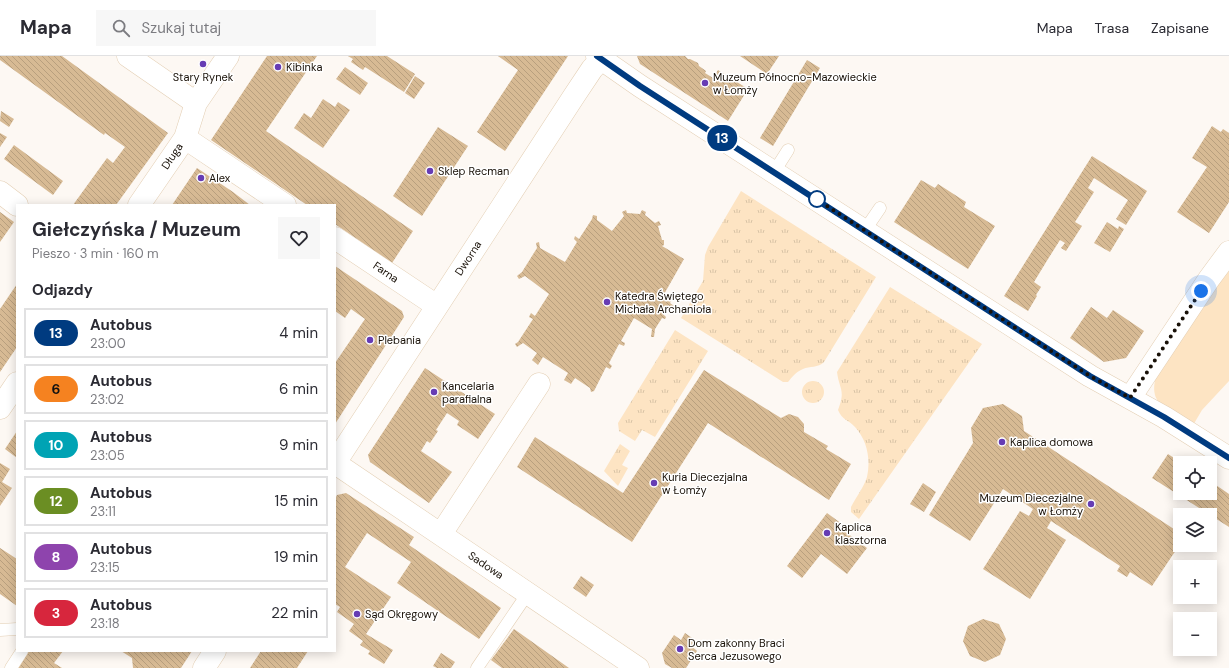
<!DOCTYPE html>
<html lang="pl">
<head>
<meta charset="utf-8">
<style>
  body { margin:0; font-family:"DM Sans",sans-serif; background:#f7f7f7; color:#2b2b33; height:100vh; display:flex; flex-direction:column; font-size:15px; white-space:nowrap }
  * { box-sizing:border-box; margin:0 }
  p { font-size:13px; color:#7c7c81 }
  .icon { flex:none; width:22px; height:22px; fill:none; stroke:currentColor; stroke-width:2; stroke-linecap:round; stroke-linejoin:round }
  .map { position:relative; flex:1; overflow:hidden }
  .sheet { position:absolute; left:16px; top:148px; width:320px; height:448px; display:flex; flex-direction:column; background:#fff; border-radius:0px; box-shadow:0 2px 10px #0003 }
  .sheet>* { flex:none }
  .badge { padding:0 8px; border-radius:13px; font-size:14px; line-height:26px }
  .buttons { position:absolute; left:1173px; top:400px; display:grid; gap:8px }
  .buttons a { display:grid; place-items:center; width:44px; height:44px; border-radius:0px; background:#fff; box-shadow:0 2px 10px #0003; font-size:20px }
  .you { position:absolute; width:20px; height:20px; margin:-10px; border:3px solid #fff; border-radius:50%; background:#1a73e8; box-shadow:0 0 0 6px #1a73e833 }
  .map>.badge { position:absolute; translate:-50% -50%; box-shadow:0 0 0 2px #fff }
  h2 { padding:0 16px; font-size:15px; line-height:36px }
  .round { display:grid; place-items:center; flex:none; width:42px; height:42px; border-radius:0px; background:#f7f7f7 }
  .overview { display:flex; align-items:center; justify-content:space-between; height:68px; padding:0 16px }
  h1 { font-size:19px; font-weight:700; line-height:30px }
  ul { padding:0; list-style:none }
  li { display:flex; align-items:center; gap:12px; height:50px; margin:0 8px 6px; padding:0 8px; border:2px solid #e1e1e2; border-radius:0px }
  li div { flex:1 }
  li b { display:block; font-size:15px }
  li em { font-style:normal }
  li .badge { min-width:44px; font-weight:700; text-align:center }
  header { display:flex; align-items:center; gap:24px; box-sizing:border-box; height:56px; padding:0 20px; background:#fff; border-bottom:1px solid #e1e1e2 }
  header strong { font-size:19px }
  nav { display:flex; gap:22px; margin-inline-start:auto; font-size:14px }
  .search { width:280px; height:36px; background:#f7f7f7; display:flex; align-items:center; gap:10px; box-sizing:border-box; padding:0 14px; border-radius:0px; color:#7c7c81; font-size:15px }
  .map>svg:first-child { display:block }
  .grass { fill:url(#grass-tufts) }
  .park { fill:#fde4c3 }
  .building { fill:url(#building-back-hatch) }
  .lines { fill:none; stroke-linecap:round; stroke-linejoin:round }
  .lane-casing { stroke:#e3ceb3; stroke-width:13 }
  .street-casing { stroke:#e3ceb3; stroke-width:23 }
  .lane { stroke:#fff; stroke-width:12 }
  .street { stroke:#fff; stroke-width:22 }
  .line-casing { stroke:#fff; stroke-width:9 }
  .line { stroke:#003b80; stroke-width:6 }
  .walk { stroke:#191108; stroke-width:4; stroke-dasharray:0 7.2 }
  .poi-dot { fill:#663cb4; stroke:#fff; stroke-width:1.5 }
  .stop-dot { fill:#fff; stroke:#003b80; stroke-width:2 }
  .labels { text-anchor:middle; stroke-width:3; stroke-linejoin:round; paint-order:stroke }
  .poi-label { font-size:11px; fill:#191108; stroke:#fff; text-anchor:start }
  .street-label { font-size:11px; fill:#191108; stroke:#fff }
</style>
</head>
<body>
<header>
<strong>Mapa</strong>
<div class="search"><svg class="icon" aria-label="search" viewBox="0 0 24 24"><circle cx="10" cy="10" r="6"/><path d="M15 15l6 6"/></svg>Szukaj tutaj</div>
<nav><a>Mapa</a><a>Trasa</a><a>Zapisane</a></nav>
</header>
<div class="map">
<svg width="1229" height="612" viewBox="0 0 1229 612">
  <defs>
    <pattern id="grass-tufts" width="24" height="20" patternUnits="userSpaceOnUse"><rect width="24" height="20" fill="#fde4c3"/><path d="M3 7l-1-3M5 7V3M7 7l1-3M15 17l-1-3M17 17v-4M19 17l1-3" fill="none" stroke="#d8c3a6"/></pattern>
    <pattern id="building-back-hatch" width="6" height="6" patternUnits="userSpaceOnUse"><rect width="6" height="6" fill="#d7ba94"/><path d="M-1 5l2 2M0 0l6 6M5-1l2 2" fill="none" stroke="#b89f7e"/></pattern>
  </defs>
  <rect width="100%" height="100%" fill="#fdf8f3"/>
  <path class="grass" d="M741 135 876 221 824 306C818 312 810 310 803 313 796 316 792 321 788 326H783L681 262 703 225 705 199 708 191Z
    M890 231 982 288 859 463 851 456V451C856 441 864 431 867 421 871 403 867 384 855 371 849 364 842 364 838 354 846 334 839 333 837 316Z
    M675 274 708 295 655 381 642 374 635 385 619 375 618 367Z
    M802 336a11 11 0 1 1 22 0a11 11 0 1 1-22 0Z
    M620 388 630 395 622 409 628 412 618 430 604 415Z"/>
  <path class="park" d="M1229 210V325L1202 354 1192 371C1182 364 1157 350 1155 339 1153 331 1155 324 1157 317Z"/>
  <path class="building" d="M0 0H62L168 77 116 149H73L107 102 113 107 125 91 105 77 104 79 0 4Z
    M267 0H317L266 75 413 175 392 207 335 168V149H307L211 84Z
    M348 0H387L415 18 404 36 365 11 363 14 351 6 353 3Z
    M498 0H568L505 95 477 76 518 14Z
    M637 0H685L688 3H690L698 7 699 10 706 15 705 17 713 22 718 14 748 33 728 65 640 8Z
    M740 0H779L767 18Z
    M807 4 820 12 773 90 760 82Z
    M345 11 368 27 360 39 336 23Z
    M415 20 425 27 414 43 405 37Z
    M323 43 335 51 338 46 350 54 323 92 294 72 304 57 311 62Z
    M1 55 14 63 9 71 0 65Z
    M1212 70 1221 76 1223 73 1229 77V146L1209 177 1177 156 1207 111 1192 102Z
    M438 71 468 90 422 160 393 140Z
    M0 77 7 81 0 91Z
    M14 89 63 125 53 139 4 103Z
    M1092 100 1147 135 1126 169 1116 163 1128 144 1094 122 1088 132 1094 136 1075 166 1082 170 1066 195 1061 192 1065 187 1060 184 1048 203 1034 226 1041 231 1036 239 1037 240 1028 255 1004 240Z
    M197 112 233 136 250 149H172Z
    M921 124 935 132 938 128 966 146 964 151 995 170 968 213 894 166Z
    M626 154 627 157 640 158 642 154 646 156 645 159 655 167 659 165 661 169 658 170 662 184H664V189L662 190 684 203 663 240 671 245 670 247 674 250 672 253 668 251 663 258 666 261 665 263 662 262 655 273 654 281H651L652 273 634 262 621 285 625 287 624 290 619 288 609 307 612 310 610 313 606 311 594 335 591 336 590 332 575 322 571 328 564 324 568 317 543 301 538 309 532 304 537 297 523 287 517 291 515 288 518 286 533 263 529 261 531 257 535 260 549 238 525 220 519 223 517 220 522 216 537 192 536 187 539 186 540 192 565 206 577 186 574 183 575 180 579 183 592 163 593 159 597 160V164L612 175 624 160 622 156Z
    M0 156 14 166 0 186Z
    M1107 166 1118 173 1119 170 1124 173 1110 196 1094 187Z
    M335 210 402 255 404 261 335 368V307L365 263 351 253 345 262 335 255Z
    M17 228V291L0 316V253Z
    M1091 251 1107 262 1113 254 1144 275 1126 302 1104 306 1070 282Z
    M425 312 495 358 478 383 457 369 459 365 447 357 436 374 438 375 430 387 427 385 421 395 452 416 429 447 370 406 368 399Z
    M704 314 781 362 789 358 798 361 804 368V376L828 390 826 393 851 408 829 444 708 367 632 486 517 411 535 381 623 437Z
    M1003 348 1022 360 1024 375 1180 477V488L1152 530 1130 516 1127 521 1117 515 1120 510 1051 465 1047 472 1066 484 1030 543 983 513 1020 455 1029 460 1033 453 1003 433 970 485 929 459 973 387 971 372 983 352Z
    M17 375V402L5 393Z
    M1168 398 1180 406V437H1210V425L1229 438V471L1152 422Z
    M0 407 10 413 2 426 12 432 0 450Z
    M923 427 936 436 924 456 910 448Z
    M346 437 414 481 409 489 501 552 479 583 397 527 411 506 367 477 345 511 391 541 366 578 393 594 384 608 368 598 370 595 360 589 363 585 349 575 354 568 337 556 340 551 335 548V443L337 439Z
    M827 457 842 468 839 471 867 492 847 518 821 498 802 522 787 510Z
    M0 492 17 503V550L0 538Z
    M581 520 594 529 586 541 573 532Z
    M983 563 999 568 1006 583 1000 599 985 606 970 600 963 585 968 570Z
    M514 573 569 612H502L491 604Z
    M685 577 695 584 691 590 697 595 686 612H672L665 608 662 597 674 579 681 584Z
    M29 595H63L54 607 62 612H18Z
    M121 595H192L181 612H133L132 602Z
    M261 595H308L297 612H250Z
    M441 597 455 606 451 612H437L433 610Z"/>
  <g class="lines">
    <defs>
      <path id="lane" d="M774 116 788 94
        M865 174 880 152
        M0 574 17 573
        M11 612 22 595
        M477 612 528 537"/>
      <path id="street" d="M128 0 196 47
        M597 0 640 30 1090 320 1164 361 1229 402
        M185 82 285 149
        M0 136 17 149
        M139 149 185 82 196 47 228 0
        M335 182 437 250
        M1130 342 1209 223 1229 196
        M0 352 17 327
        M335 407 574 40 592 13 604 0
        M335 407 638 612
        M441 478 539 328
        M204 612 215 595"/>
    </defs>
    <use href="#lane" class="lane-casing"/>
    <use href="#street" class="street-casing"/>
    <use href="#lane" class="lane"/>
    <use href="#street" class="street"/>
  </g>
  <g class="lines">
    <defs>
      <path id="line" d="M597 0 640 30 1090 320 1164 361 1229 402"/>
    </defs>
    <use href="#line" class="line-casing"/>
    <use href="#line" class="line"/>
    <path class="walk" d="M817 143 813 141 1090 320 1130 342 1201 235"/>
  </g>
  <g class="poi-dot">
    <circle cx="203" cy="8" r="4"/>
    <circle cx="278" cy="11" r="4"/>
    <circle cx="705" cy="27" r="4"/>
    <circle cx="430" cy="115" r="4"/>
    <circle cx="201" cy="122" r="4"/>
    <circle cx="607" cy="246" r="4"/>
    <circle cx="370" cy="284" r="4"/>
    <circle cx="434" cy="336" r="4"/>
    <circle cx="1002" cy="386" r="4"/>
    <circle cx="654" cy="427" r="4"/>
    <circle cx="1091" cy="448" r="4"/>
    <circle cx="827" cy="477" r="4"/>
    <circle cx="357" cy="558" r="4"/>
    <circle cx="680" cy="593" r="4"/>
  </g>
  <circle class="stop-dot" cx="817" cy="143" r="8"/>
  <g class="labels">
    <g class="poi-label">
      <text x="286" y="15">Kibinka</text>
      <text x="203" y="25" text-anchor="middle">Stary Rynek</text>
      <text x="713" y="25">Muzeum Północno-Mazowieckie<tspan x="713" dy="13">w Łomży</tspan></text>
      <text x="438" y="119">Sklep Recman</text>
      <text x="209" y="126">Alex</text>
      <text x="615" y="244">Katedra Świętego<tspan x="615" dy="13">Michała Archanioła</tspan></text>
      <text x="378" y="288">Plebania</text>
      <text x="442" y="334">Kancelaria<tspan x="442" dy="13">parafialna</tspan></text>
      <text x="1010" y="390">Kaplica domowa</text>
      <text x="662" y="425">Kuria Diecezjalna<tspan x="662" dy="13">w Łomży</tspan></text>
      <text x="1083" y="446" text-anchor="end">Muzeum Diecezjalne<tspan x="1083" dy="13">w Łomży</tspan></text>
      <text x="835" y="475">Kaplica<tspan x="835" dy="13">klasztorna</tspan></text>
      <text x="365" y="562">Sąd Okręgowy</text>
      <text x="688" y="591">Dom zakonny Braci<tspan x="688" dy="13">Serca Jezusowego</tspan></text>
    </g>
    <g class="street-label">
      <text transform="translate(172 100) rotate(-56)" y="4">Długa</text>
      <text transform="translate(468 202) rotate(-57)" y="4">Dworna</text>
      <text transform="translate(386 216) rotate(34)" y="4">Farna</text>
      <text transform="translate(486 509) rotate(34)" y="4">Sadowa</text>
    </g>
  </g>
</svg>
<div class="buttons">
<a><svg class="icon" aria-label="locate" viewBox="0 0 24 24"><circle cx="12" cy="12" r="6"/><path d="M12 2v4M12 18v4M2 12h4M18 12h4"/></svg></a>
<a><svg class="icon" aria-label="layers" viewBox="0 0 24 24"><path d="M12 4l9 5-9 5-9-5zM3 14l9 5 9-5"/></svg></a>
<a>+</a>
<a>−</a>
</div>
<div class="you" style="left:1201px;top:235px"></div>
<b class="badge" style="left:722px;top:82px;background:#003b80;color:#fff">13</b>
<section class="sheet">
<div class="overview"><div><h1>Giełczyńska / Muzeum</h1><p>Pieszo · 3 min · 160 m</p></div><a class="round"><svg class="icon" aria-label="heart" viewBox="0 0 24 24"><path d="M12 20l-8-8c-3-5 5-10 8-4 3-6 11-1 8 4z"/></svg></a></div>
<h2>Odjazdy</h2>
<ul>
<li><span class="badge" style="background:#003b80;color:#fff">13</span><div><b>Autobus</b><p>23:00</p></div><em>4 min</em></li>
<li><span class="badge" style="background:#f58220;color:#111">6</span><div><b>Autobus</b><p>23:02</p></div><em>6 min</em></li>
<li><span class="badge" style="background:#00a3b4;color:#fff">10</span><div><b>Autobus</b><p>23:05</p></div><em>9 min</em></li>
<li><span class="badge" style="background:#6b8e23;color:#fff">12</span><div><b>Autobus</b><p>23:11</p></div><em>15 min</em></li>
<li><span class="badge" style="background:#8e44ad;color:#fff">8</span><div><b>Autobus</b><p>23:15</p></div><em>19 min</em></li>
<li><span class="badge" style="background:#d7263d;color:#fff">3</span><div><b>Autobus</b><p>23:18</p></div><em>22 min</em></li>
</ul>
</section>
</div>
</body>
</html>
